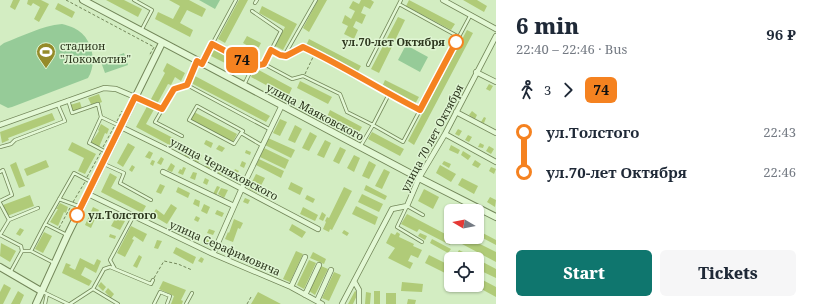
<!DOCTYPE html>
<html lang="en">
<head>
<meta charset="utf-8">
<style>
  body { margin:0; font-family:"Noto Serif",serif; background:#f6f6f7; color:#1f2937; height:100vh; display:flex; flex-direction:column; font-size:15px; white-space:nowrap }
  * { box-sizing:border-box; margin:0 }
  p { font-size:13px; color:#747a83 }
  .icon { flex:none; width:22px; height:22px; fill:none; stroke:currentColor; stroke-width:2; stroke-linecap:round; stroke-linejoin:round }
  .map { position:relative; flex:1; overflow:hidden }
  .panel { display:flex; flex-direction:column; background:#fff; width:320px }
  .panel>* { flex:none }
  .badge { padding:0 8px; border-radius:6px; font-size:14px; line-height:26px }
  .needle { width:26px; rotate:280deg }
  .tools { position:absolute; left:444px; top:204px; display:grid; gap:8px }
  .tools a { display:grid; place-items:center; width:40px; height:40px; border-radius:6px; background:#fff; box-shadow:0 1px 3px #0004; font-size:20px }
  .map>.badge { position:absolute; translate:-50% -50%; box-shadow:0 0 0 2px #fff }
  .legs { display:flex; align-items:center; gap:6px; height:44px; padding:0 20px; font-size:13px }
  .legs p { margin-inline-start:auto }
  .headline { display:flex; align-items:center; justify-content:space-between; height:68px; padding:0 20px }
  h1 { font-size:22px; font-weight:800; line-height:30px }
  .action { display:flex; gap:8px; margin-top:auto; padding:8px 20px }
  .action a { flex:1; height:46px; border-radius:6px; background:#0f766e; color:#fff; font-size:16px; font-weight:800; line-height:46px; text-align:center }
  .action a+a { background:#f6f6f7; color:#1f2937 }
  ul { padding:0 20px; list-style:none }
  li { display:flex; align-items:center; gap:14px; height:40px; font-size:15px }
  li i { display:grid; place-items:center; width:6px; height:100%; margin:0 5px; background:currentColor }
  li i::after { content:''; width:10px; height:10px; margin:-5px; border:3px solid; border-radius:50%; background:#fff }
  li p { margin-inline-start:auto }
  li:first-child i { background:linear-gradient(#0000 50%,currentColor 0) }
  li:last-child i { background:linear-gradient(currentColor 50%,#0000 0) }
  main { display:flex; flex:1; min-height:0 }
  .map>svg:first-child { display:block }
  .green { fill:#96cb98 }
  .building { fill:#b0cb78 }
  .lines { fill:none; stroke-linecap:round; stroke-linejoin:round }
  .service-casing { stroke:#73875a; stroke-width:4 }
  .minor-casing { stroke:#73875a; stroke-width:6 }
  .tertiary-casing { stroke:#73875a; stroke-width:8 }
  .path { stroke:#73875a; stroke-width:1; stroke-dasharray:3 2; stroke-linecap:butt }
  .service { stroke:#e3f8d5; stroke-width:2.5 }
  .minor { stroke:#e3f8d5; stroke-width:4.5 }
  .tertiary { stroke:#e3f8d5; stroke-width:6 }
  .line-1-casing { stroke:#fff; stroke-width:9 }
  .line-1 { stroke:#f58220; stroke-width:6 }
  .stop-1-dot { fill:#fff; stroke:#f58220; stroke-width:2 }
  .labels { text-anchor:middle; stroke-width:3; stroke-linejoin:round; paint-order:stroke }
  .stop-label { font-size:11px; font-weight:bold; fill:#2d371e; stroke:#dff5d2; text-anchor:end }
  .poi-label { font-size:11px; fill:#2d371e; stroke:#dff5d2; text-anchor:start }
  .street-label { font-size:11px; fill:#2d371e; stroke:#dff5d2 }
</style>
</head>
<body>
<main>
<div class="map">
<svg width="496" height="304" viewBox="0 0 496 304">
  <rect width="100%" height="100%" fill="#d3edc2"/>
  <path class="green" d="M199 0H220L215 9Z
    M62 24C66 25 70 26 74 28 92 36 98 62 88 78L12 107 8 108 0 104V46L4 43C23 36 41 26 62 24Z
    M406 45 428 57 420 72 398 60Z
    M124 53 128 65 105 73 101 62Z"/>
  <path class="building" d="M13 0H20L15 10 10 7Z
    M28 0H41L49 4 39 22 34 19 40 7 33 3 31 6 27 4Z
    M106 0H124L142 9 138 17Z
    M169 0H189L206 9 202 17 187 10 180 23 193 30 190 37 155 19 158 12 173 19 180 6Z
    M239 0H248L225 43 218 39Z
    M318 0H327L309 32 303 28Z
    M361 0H371L374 2 370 9 364 6 361 13 366 15 362 24 356 21 353 27 358 30 354 39 344 34 348 26 342 23 345 15 351 19 355 11 349 8 353 1 359 4Z
    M409 0 455 24 451 30 406 6Z
    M463 0H477L487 6 484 12Z
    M58 3 75 12 72 18 55 9Z
    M262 6 297 24 283 50 275 46 285 27 259 13Z
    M398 17 405 20 379 73 371 69Z
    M467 30 473 33 414 145 408 141Z
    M247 36 261 43 257 51 243 43Z
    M309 39 361 66 357 73 306 46Z
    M213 47 245 64 241 71 209 55Z
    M167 63 185 73 181 81 175 77 171 85 168 84 146 124 179 141 175 148 136 127 165 73 163 71Z
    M255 68 292 88 288 97 251 77Z
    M195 76 270 116 266 122 191 83Z
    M385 80 419 97 415 104 382 87Z
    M300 81 332 97 328 104 297 88Z
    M489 84 493 86 490 91 486 89Z
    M99 94 102 102 92 106 88 98Z
    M80 102 82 109 72 113 70 105Z
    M306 103 313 107 312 110 304 106Z
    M330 110 362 127 358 134 327 117Z
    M472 111 477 115 475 119 469 115Z
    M194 112 237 134 233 142 190 119Z
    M52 113 55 120 8 138 9 140 2 143 0 132Z
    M484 117 486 118 484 123 481 122Z
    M280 119 287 122 280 136 273 133Z
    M101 124 109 129 107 134 105 133 99 147 91 143 99 131 98 130Z
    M295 125 302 129 295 143 288 140Z
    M458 129 462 131 459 136 455 134Z
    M310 132 317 136 309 151 302 148Z
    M372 132 404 149 400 156 368 139Z
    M468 135 472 137 469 142 465 140Z
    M268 138 295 150 291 158 265 145Z
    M206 140 213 143 211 148 204 144Z
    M325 140 331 143 324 158 317 155Z
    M72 142 96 154 85 174 78 171 84 158 68 150Z
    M128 143 135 147 123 167 117 163Z
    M480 143 484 145 483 148 478 147Z
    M219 145 225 148 222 152 216 149Z
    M451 145 460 150 458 154 449 150Z
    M489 146 494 149 491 154 486 151Z
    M340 147 346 150 339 164 333 161Z
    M264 148 289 160 285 169 260 157Z
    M188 149 192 151 188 158 184 156Z
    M246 150 251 152 250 155 245 153Z
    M149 151 153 153 150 159 145 157Z
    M463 151 471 156 468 160 461 155Z
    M198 153 202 155 198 164 194 162Z
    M354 155 360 158 354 172 347 168Z
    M161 157 164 159 161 165 157 163Z
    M259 159 284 171 281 178 256 165Z
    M46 160 49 167 27 176 24 169Z
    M152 160 155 161 153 166 150 164Z
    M475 160 481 164 478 168 472 165Z
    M242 161 246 163 244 168 240 166Z
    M369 161 376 165 369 179 362 176Z
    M444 161 451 164 449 168 442 164Z
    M16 162 25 186 19 188 10 165Z
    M208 162 213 164 209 169 205 167Z
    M171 163 175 166 172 172 167 170Z
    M132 165 135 167 132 172 129 170Z
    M440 165 456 174 451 182 436 173Z
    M221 166 225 168 221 175 218 173Z
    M183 167 186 168 183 175 178 173 180 169 182 170Z
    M491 167 496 169 494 174 489 171Z
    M235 169 239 171 237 174 233 173Z
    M384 169 390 172 382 189 375 186Z
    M193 172 197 173 195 180 190 178Z
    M110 173 117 177 111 188 146 206 142 213 101 192Z
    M256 174 265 178 257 193 249 189 253 182H252Z
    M205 178 209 180 207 185 203 183Z
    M462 178 478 186 474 194 458 185Z
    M291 182 303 188 300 195 288 189Z
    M160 184 165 186 161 194 156 192Z
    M366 185 387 196 385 200 364 190Z
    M217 186 220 187 216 195 213 194Z
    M178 187 190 193 188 198 176 192Z
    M344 187 352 191 332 230 330 229 329 232 323 229 326 222 325 221 327 217 329 218Z
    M221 188 228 190 224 198 218 194Z
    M424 189 439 197 433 209 418 201Z
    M362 194 383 204 379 212 358 202Z
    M30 195 34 206 7 216 3 205Z
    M307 195 315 199 313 203 305 199Z
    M490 197 496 200 495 207 487 202Z
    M245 198 250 200 248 204 243 202Z
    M195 199 200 201 199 207 193 204Z
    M60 203 68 207 66 213 64 212 58 226 50 222 58 209H56Z
    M171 204 177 208 167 224 152 215 156 209 164 215Z
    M204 204 210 207 207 214 201 211Z
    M356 206 378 217 375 225 352 214Z
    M93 207 99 210 91 228 85 225Z
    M303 207 318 215 315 221 300 214Z
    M217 210 224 213 222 217 215 214Z
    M322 212 326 215 323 221 319 219Z
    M407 214 453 238 450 245 419 229 417 232 401 224Z
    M196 216 200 218 198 222 194 220Z
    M116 217 125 221 120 230 111 226Z
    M234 219 243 223 240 229 238 228 233 242 225 239 228 232 229 233Z
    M292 224 306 232 302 238 289 230Z
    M131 226 147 234 143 242 134 236 132 239 134 240 125 257 117 253Z
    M20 228 24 230 20 236 16 234Z
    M209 229 215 231 213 235 207 233Z
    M344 230 349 233 347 236 342 233Z
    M477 230 496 240V245L477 235Z
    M44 232 52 236 43 253 35 249Z
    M397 232 400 234 399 237 414 244 413 246 422 250 418 258 411 255 408 261 413 263 410 269 388 258 395 248 386 243 391 233 395 235Z
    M420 233 427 236 425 240 418 236Z
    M110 234 116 236 115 239 109 237Z
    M196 234 199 236 197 241 193 240Z
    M466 237 496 252V262L462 244Z
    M206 239 212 241 209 246 204 244Z
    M432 239 451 249 448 253 430 243Z
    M157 240 162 241 158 249 154 248Z
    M1 243 16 251 10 262 0 256Z
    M176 247 196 257 193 264 173 253Z
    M459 250 477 259H459L455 257Z
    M296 251 303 254 290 282 283 279Z
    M313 252 326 259 324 264 310 258Z
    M139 255 142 257 137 268 133 266Z
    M429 255 449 265 445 273 425 263Z
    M201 257 204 259 202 263 198 261Z
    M80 258 94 265 97 259 101 261 96 273 85 267 81 275 92 281 89 286 62 273 66 263 71 265 69 267 75 270Z
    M477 259 496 269V278L477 269Z
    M309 260 316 263 304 289 297 285Z
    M321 266 328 269 315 295 309 291Z
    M334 272 341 275 329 301 322 298Z
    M477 277 496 287V297L474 285H477Z
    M163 281 186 290 181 300 183 301 182 304H171L174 296 159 289Z
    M101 282 106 287 103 291 98 286Z
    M402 282 423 284 422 292 401 291Z
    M4 284 11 288 3 304H0V292Z
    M108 288 114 294 111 298 105 292Z
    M18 291 24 295 20 304H11Z
    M355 291 358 293 353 304H348Z
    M374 291H380V304H374Z
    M258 292 281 304H251Z
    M366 292 371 293 370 304H365Z
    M386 293H396V304H386Z
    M408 299 416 300 415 304H407Z"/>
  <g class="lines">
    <defs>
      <path id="service" d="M134 0 152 10 141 31
        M255 3 257 0
        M399 4 459 37
        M252 11 281 31 264 64
        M212 44 253 66 264 64 292 79 303 76 340 94 347 112 373 125 360 147
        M271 50 280 55 286 56 303 47C343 66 380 90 420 110L403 142 373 125 389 94
        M284 56 316 0
        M202 63 236 0
        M368 65 401 0
        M187 85 271 130
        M244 85 253 66
        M135 97 162 109
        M68 100 72 113 98 104 101 117
        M420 110 470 16
        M241 133 234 144 189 120 197 106 243 131 241 133 263 146
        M182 136 155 122 174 89 187 85 197 62
        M0 147 11 144 15 140 65 121 58 105
        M108 153 89 143 101 117 120 126
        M104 164 124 173 120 183 151 200
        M0 172 3 170 12 195 0 201
        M59 199 81 207
        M0 203 9 220
        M45 224 67 235
        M0 235 21 246 22 251H31L54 263
        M0 235 9 220 38 208
        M422 242 397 227 407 206 423 215
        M31 251 45 224 74 173 93 183
        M115 269 110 260 133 217
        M10 273 22 251
        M93 289 104 269 110 267 151 284 153 280
        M41 291 68 304
        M45 304 47 294
        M70 304 93 289 118 304
        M154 304 160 292 170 296 167 304
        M186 304 192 293"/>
      <path id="minor" d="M443 0 496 29
        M476 72 496 82
        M456 112 496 133
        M0 125 104 88 116 89 135 97
        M121 127 170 151 318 229
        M445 134 496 162
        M163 172 234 206
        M88 194 213 254 291 287 322 304
        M213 254 242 188 282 105
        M354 281 359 290V304
        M291 287 305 257
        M305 295 319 265
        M317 301 331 270
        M342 304 392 209 407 206 419 178 445 134 496 36"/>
      <path id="tertiary" d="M83 0 419 178 496 217
        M0 267 41 291
        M36 304 67 236 162 43"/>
    </defs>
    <use href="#service" class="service-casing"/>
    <use href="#minor" class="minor-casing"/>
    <use href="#tertiary" class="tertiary-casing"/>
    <path class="path" d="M66 0 154 47 149 56
      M305 74 314 55
      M117 121 122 111
      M103 147 114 127
      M87 177 101 152
      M73 202 85 182
      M59 228 71 206
      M154 278 164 261 178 264 192 270
      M247 304 251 297"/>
    <use href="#service" class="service"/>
    <use href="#minor" class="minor"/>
    <use href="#tertiary" class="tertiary"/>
  </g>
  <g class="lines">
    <defs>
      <path id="line-1" d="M77 215 135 97 162 109 174 89 187 85 197 61 202 64 212 44 254 66 264 64 271 50 280 55 286 56 303 47C344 66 380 90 420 110L456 42"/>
    </defs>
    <use href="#line-1" class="line-1-casing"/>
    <use href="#line-1" class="line-1"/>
  </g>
  <defs>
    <symbol id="stadium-pin" viewBox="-11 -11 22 30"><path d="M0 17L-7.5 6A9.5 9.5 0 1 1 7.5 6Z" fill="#958b2a" stroke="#dff5d2"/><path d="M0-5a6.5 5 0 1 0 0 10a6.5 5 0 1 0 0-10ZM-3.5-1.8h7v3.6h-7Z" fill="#fff"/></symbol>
  </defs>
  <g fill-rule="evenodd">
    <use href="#stadium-pin" x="35" y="41" width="22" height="30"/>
  </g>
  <g class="stop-1-dot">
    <circle cx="456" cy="42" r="7"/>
    <circle cx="77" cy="215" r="7"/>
  </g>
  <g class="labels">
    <g class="stop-label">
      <text x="445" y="46">ул.70-лет Октября</text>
      <text x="88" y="219" text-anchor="start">ул.Толстого</text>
    </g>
    <g class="poi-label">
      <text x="60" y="50">стадион<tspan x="60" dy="13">"Локомотив"</tspan></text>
    </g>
    <g class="street-label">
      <text transform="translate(315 112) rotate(28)" y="4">улица Маяковского</text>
      <text transform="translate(432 138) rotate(-62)" y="4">улица 70 лет Октября</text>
      <text transform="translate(224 169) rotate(28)" y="4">улица Черняховского</text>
      <text transform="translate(225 248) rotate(24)" y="4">улица Серафимовича</text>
    </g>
  </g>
</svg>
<div class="tools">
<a><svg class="needle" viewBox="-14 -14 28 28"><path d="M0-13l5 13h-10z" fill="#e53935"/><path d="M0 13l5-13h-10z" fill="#747a83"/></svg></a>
<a><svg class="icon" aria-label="locate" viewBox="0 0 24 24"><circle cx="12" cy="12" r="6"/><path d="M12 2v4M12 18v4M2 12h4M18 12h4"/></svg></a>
</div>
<b class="badge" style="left:242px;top:60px;background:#f58220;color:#111">74</b>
</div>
<section class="panel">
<div class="headline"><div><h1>6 min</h1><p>22:40 – 22:46 · Bus</p></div><b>96 ₽</b></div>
<div class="legs"><svg class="icon" aria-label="walk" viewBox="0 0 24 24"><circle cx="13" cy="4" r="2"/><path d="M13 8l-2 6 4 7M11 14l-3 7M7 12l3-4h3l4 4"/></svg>3<svg class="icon" aria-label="forward" viewBox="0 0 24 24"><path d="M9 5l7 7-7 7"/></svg><b class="badge" style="background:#f58220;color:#111">74</b></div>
<ul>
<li><i style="color:#f58220"></i><b>ул.Толстого</b><p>22:43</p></li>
<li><i style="color:#f58220"></i><b>ул.70-лет Октября</b><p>22:46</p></li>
</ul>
<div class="action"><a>Start</a><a>Tickets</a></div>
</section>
</main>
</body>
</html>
